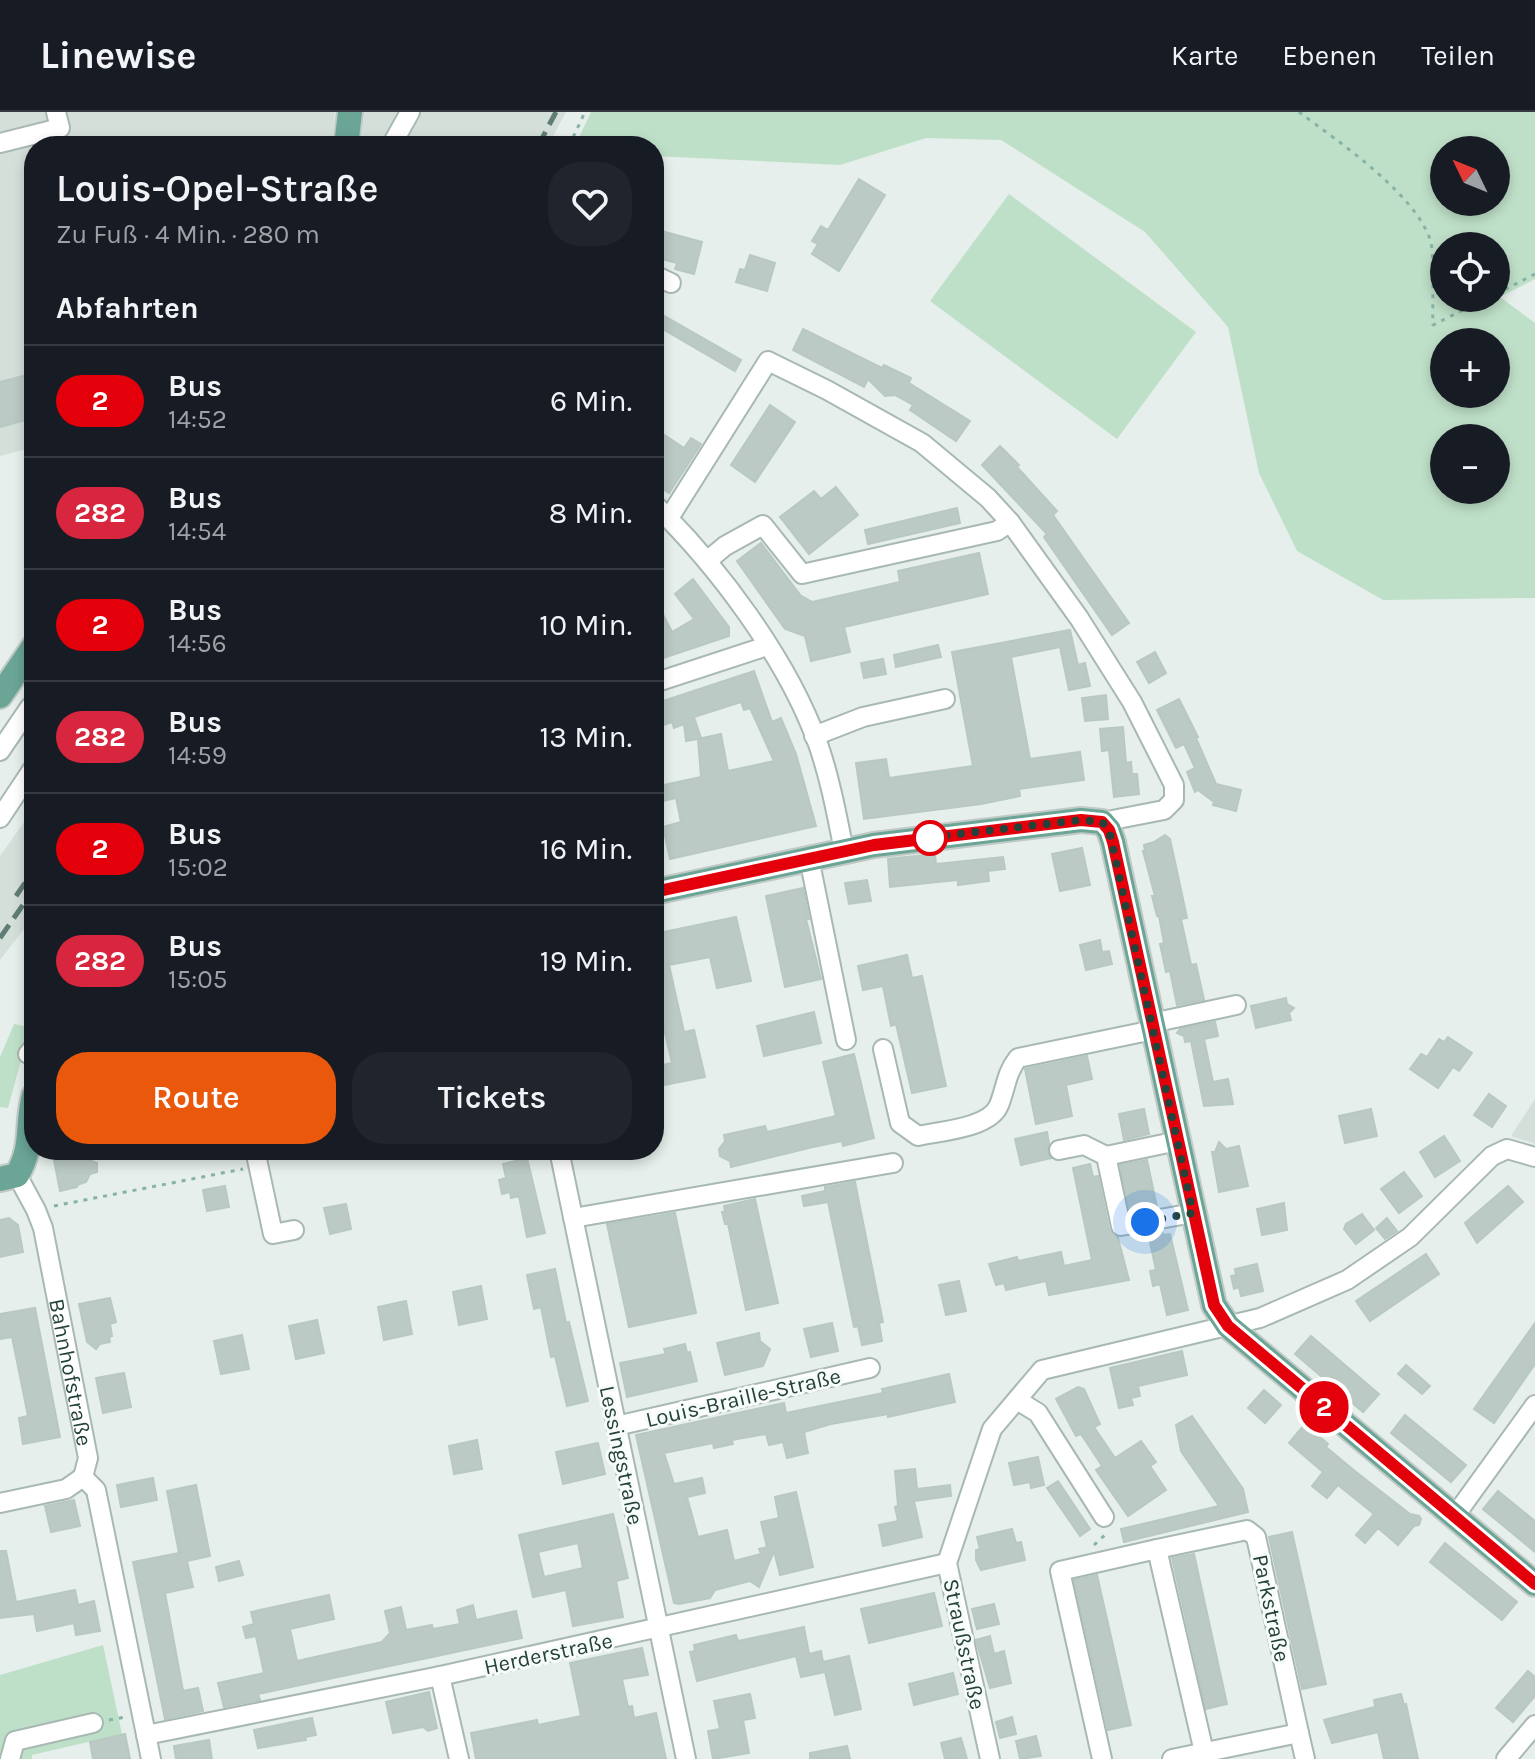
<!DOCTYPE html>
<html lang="de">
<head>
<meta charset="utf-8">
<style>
  body { margin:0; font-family:Karla,sans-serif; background:#20242c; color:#f1f3f6; height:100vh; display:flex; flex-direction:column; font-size:30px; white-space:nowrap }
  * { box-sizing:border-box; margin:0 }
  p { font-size:26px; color:#9ea1a6 }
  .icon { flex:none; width:44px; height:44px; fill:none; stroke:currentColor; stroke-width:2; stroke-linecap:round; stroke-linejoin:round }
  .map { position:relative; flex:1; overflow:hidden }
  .drawer { position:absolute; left:24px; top:24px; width:640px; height:1024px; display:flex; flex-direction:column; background:#171b24; border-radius:32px; box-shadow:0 4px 12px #0003 }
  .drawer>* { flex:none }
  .badge { padding:0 16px; border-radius:26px; font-size:28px; line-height:52px }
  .needle { width:52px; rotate:313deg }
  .tools { position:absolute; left:1430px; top:24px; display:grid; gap:16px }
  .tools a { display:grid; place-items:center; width:80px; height:80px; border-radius:50%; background:#171b24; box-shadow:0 4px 12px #0003; font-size:40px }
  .you { position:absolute; width:40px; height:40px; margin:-20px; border:6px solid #fff; border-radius:50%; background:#1a73e8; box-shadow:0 0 0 12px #1a73e833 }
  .map>.badge { position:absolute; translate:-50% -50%; box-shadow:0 0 0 4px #fff }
  h2 { padding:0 32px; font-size:30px; line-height:72px }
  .round { display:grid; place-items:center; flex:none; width:84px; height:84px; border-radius:32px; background:#20242c }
  .head { display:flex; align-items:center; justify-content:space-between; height:136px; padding:0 32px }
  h1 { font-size:38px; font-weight:600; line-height:60px }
  .button { display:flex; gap:16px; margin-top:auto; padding:16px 32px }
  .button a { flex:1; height:92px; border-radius:32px; background:#ea580c; color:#fff; font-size:32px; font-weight:600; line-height:92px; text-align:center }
  .button a+a { background:#20242c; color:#f1f3f6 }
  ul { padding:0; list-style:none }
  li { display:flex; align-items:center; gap:24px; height:112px; padding:0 32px; border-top:2px solid #363941 }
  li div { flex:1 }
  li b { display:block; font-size:30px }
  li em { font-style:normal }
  li .badge { min-width:88px; font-weight:700; text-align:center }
  header { display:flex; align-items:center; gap:48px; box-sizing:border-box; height:112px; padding:0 40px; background:#171b24; border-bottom:2px solid #363941 }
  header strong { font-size:38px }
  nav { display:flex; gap:44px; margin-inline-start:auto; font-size:28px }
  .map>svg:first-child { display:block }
  .built { fill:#d4dfda }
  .green { fill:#bfe0c8; fill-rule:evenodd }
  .building { fill:#bbcac4; stroke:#b8c9c2; stroke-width:2; fill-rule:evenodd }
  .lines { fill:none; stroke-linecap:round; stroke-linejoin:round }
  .minor-casing { stroke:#a8b8b2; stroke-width:22 }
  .major-casing { stroke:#c2cac8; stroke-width:28 }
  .path { stroke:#86b3a5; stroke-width:3; stroke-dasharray:4 6; stroke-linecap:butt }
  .minor { stroke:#fff; stroke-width:18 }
  .major { stroke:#6aa596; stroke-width:24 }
  .rail { stroke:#5f7d75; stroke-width:5; stroke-dasharray:16 8; stroke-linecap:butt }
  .line-casing { stroke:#fff; stroke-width:18 }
  .line { stroke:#e3000b; stroke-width:12 }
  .walk { stroke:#24423a; stroke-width:8; stroke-dasharray:0 14.4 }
  .stop-dot { fill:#fff; stroke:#e3000b; stroke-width:4 }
  .labels { text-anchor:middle; stroke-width:6; stroke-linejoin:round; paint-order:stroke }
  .street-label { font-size:22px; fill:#24423a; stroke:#f7fbf9 }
</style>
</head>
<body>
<header>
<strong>Linewise</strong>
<nav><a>Karte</a><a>Ebenen</a><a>Teilen</a></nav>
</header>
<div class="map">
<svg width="1535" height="1647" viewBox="0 0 1535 1647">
  <rect width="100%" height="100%" fill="#e6efeb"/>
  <path class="built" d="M0 0H335L332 34H34V335L0 344Z
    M364 0H566L548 34H361Z
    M34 696V823L25 816 0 848V744Z
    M1535 987V1032L1511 1024Z"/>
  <path class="green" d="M591 0H1535V167L1500 185 1535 211V486L1383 488 1297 439 1259 361 1228 215 1145 120 1001 28 926 26 840 53 654 44V34H575ZM1496 38V90H1444V38ZM1496 134V186H1444V134ZM1444 230H1496V282H1444ZM1496 326V378H1444V326Z
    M1009 82 1196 220 1117 327 930 189Z
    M14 912 34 916 21 949 8 996 0 995V945Z
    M103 1533 122 1622 32 1643V1647H0V1563Z"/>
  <path class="building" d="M859 67 885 83 839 159 812 142 818 132 812 129 821 114 828 118Z
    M654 117 702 130 694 162 675 157 677 151 654 145Z
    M750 143 775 151 767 179 736 170 740 157 745 158Z
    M654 198 741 248 735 259 654 212Z
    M803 217 882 256 884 253 911 266 909 271 970 309 956 329 910 298 913 293 895 283 885 284 868 267 864 275 793 238Z
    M34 261V306L0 315V270Z
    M770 293 795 310 755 370 731 353Z
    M654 316 684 336 691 326 701 332 669 381 654 371Z
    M1000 334 1019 353 1017 355 1057 399 1053 403 1129 511 1112 523 1044 425 1047 422 982 353Z
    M836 375 858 403 809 442 780 405 814 379 821 387Z
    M957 396 960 411 868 432 865 418Z
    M761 431 801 484 812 490 900 470 898 459 979 441 988 482 844 515 850 540 811 549 805 524 785 517 737 449Z
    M693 467 729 515V524L654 549V485L672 520 694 507 675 482Z
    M1070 518 1078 553 1085 551 1090 574 1069 578 1060 535 1011 545 1030 647 1080 640 1084 668 1019 677 1020 684 981 692 864 707 856 651 886 647 889 666 973 654 952 540Z
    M938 533 941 545 896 555 894 543Z
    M1155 540 1166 561 1149 571 1137 550Z
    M883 547 886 562 864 566 861 551Z
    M754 559 772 610 781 606 796 642 816 714 670 747 663 715 681 710 676 686 654 691V675L701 665 698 627 686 629 684 612 674 616 672 610 654 616V592ZM741 590 744 598 750 596 774 649 728 659 721 622 698 627 701 626 694 605Z
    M1106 583 1108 607 1085 609 1082 586Z
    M1179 587 1198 625 1196 626 1216 672 1241 678 1236 699 1213 693 1214 690 1198 678 1195 680 1187 660 1195 656 1184 632 1176 636 1157 598Z
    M1123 615 1126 651 1131 650 1132 662H1137L1139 682 1114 685 1109 638 1102 639 1100 617Z
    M1165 723 1170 727 1180 773 1187 806 1181 807 1191 853 1196 852 1204 888 1177 893 1170 859 1166 860 1160 832 1164 831 1159 804H1157L1152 784H1155L1143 739H1145L1144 733 1154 730Z
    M1082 736 1090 773 1060 779 1052 742Z
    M935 742 936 752 1003 745 1005 757 988 759 989 769 958 773V768L890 775 888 747Z
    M867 768 871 789 849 792 845 771Z
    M803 776 809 807H806L821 867 785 875 766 784Z
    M736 805 751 869 717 876 710 845 669 853 684 920 694 918 705 965 654 975V955L672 951 662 908 654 910V822Z
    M1100 828 1102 840 1109 839 1112 852 1086 858 1080 833Z
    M907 843 912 866 922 864 946 974 912 981 896 912 891 914 883 874 863 878 858 854Z
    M1286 886 1287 892 1294 896 1289 901 1291 908 1256 916 1251 894Z
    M814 900 821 931 764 944 757 914Z
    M1215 910 1218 924 1204 927 1213 970 1228 967 1233 992 1204 994 1191 929 1185 930 1184 924 1177 921 1180 917Z
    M1448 925 1472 941 1459 959 1453 955 1438 976 1410 957 1421 942 1427 945 1439 927 1444 930Z
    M854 942 874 1026 843 1034 842 1029 813 1035 731 1055 730 1049 720 1044 719 1037 725 1029 724 1023 765 1014 767 1020 836 1004 823 950Z
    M1087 944 1092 967 1066 973 1072 1004 1036 1012 1025 957Z
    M1489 982 1506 994 1492 1015 1474 1003Z
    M1144 997 1149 1022 1124 1028 1119 1002Z
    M1371 997 1377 1024 1345 1031 1339 1004Z
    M1047 1020 1049 1032 1047 1040 1051 1046 1021 1053 1015 1027Z
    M1444 1024 1460 1049 1435 1065 1420 1040Z
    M1219 1030 1226 1037 1239 1034 1248 1074 1219 1080 1212 1040H1215Z
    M52 1038H82L84 1046 97 1051V1060L90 1062 86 1070 77 1073V1075L60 1079Z
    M527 1046 545 1121 527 1125 519 1084 511 1086 510 1080 502 1082 499 1068 506 1066 503 1052Z
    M1147 1048 1157 1095 1130 1100 1120 1053Z
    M1090 1052 1093 1065 1098 1064 1109 1117 1118 1126 1129 1168 1049 1183 1046 1169 1006 1178 1004 1171 996 1173 989 1152 1017 1145 1018 1149 1061 1140 1064 1154 1092 1148 1073 1056Z
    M1404 1060 1422 1084 1399 1101 1381 1077Z
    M855 1070 883 1210 879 1211 882 1229 862 1233 858 1214 854 1215 828 1090 804 1094 802 1084 825 1079V1075Z
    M225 1074 229 1095 207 1099 203 1078Z
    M1508 1074 1523 1090 1477 1131 1465 1111Z
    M755 1087 778 1191 746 1198 728 1112H725L722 1100H725L724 1094Z
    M1284 1091 1287 1118 1262 1123 1257 1097Z
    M346 1092 351 1117 330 1122 324 1096Z
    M675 1101 696 1201 629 1215 607 1112Z
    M1362 1102 1374 1118 1356 1132 1344 1117 1346 1112Z
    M9 1106 18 1113 23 1140 0 1145V1108Z
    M1387 1106 1397 1119 1385 1127 1376 1116Z
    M1162 1119 1163 1123 1170 1122 1188 1198 1167 1203 1160 1172 1153 1174 1150 1159 1156 1158 1148 1121Z
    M1426 1142 1439 1162 1370 1209 1356 1189Z
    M1257 1152 1263 1179 1241 1184 1239 1175 1234 1177 1231 1164 1236 1163 1235 1157Z
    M555 1157 566 1211 569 1210 588 1289 567 1294 555 1244 551 1245 541 1195 534 1197 527 1163Z
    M959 1169 966 1199 946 1203 939 1173Z
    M481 1174 487 1207 459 1213 453 1180Z
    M110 1186 116 1210 110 1212 112 1224 109 1225 110 1230 100 1232 96 1237 87 1230 79 1192Z
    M406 1189 412 1222 384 1228 378 1195Z
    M35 1196 60 1325 23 1332 19 1306 28 1304 12 1225 0 1227V1202Z
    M317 1208 324 1241 296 1247 289 1214Z
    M832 1211 838 1239 811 1245 804 1217Z
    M1535 1211V1252L1494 1311 1474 1297Z
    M759 1221 760 1229 770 1237 763 1254 725 1263 717 1231Z
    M242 1223 249 1257 221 1262 214 1229Z
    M1311 1224 1379 1282 1363 1300 1295 1242Z
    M685 1232 687 1241 690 1240 697 1269 627 1285 620 1251 666 1242 664 1237Z
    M1182 1239 1187 1263 1138 1274 1140 1284 1131 1286 1133 1293 1119 1296 1110 1256Z
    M1406 1253 1430 1274 1422 1282 1398 1262Z
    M124 1261 131 1295 103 1301 96 1266Z
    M949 1262 955 1290 888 1305V1302L831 1312 804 1320 808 1341 787 1346 783 1330 769 1333 766 1322 732 1328 733 1332 714 1336 713 1331 664 1341 674 1372 702 1366 705 1381 687 1385 698 1425 727 1418 734 1449 761 1442 759 1437 767 1435 761 1410 779 1406 775 1385 796 1380 813 1455 780 1463 774 1439 759 1475 750 1469 715 1478 710 1486 679 1492 674 1491 636 1323 784 1291 786 1301 883 1281 882 1277Z
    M1078 1275 1084 1277 1100 1312 1094 1315 1115 1346 1141 1329 1156 1350 1150 1354 1166 1378 1128 1404 1096 1358 1102 1354 1081 1322 1076 1324 1056 1287Z
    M1264 1278 1281 1293 1265 1311 1248 1296Z
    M1405 1303 1466 1353 1451 1370 1391 1321Z
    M1192 1304 1243 1377 1248 1400 1124 1430 1121 1417 1219 1394 1181 1339 1176 1313Z
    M1305 1312 1328 1332 1326 1335 1356 1360 1410 1402 1419 1404 1421 1407 1419 1413 1414 1414 1398 1433 1378 1416 1365 1431 1356 1423 1374 1402 1338 1373 1327 1386 1312 1374 1323 1360 1289 1331Z
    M477 1328 482 1357 454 1362 449 1334Z
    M598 1331 605 1362 563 1372 556 1340Z
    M1038 1345 1044 1373 1031 1376 1030 1370 1014 1373 1009 1351Z
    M915 1357 917 1377 950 1373 951 1384 914 1389 922 1425 883 1434 879 1413 898 1409 895 1395 898 1394 895 1359Z
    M153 1366 157 1388 121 1395 117 1373Z
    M1058 1369 1090 1417 1080 1424 1047 1376Z
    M196 1373 210 1444 187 1449 193 1475 165 1481 183 1579 198 1576 203 1599 165 1607 133 1450 179 1441 167 1379Z
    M1498 1379 1535 1409V1440L1483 1397Z
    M74 1388 80 1414 51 1420 45 1394Z
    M613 1402 628 1466 616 1469 623 1505 573 1514 566 1478 533 1485 519 1423ZM578 1431 583 1456 544 1465 538 1440Z
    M1012 1417 1016 1431 1021 1430 1025 1448 981 1458 976 1448V1438L980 1437 977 1425Z
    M1292 1420 1326 1572 1302 1577 1269 1425Z
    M1445 1431 1517 1490 1502 1508 1430 1450Z
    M0 1439H6L16 1490 75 1478 78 1493 94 1489 100 1519 76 1523 74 1511 37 1519 34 1502 0 1506Z
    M1194 1442 1227 1592 1206 1597 1172 1446Z
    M239 1449 243 1463 219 1469 216 1455Z
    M1097 1463 1131 1613 1108 1618 1074 1468Z
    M934 1481 942 1514 869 1531 861 1497Z
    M329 1483 334 1507 290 1517 297 1549 382 1530 390 1521 385 1499 401 1495 406 1518 432 1513 433 1517 460 1512 457 1498 473 1493 476 1508 516 1499 522 1526 258 1582 260 1588 224 1595 218 1571 264 1561 256 1524 246 1526 243 1515 254 1512 251 1500Z
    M994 1492 999 1512 977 1517 972 1497Z
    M804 1515 809 1542 821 1539 823 1550 849 1544 861 1597 835 1603 825 1560 801 1565 796 1544 697 1569 690 1540 695 1539 694 1533 736 1523 738 1529Z
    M990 1524 994 1542 1004 1539 1011 1571 990 1576 976 1528Z
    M642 1536 648 1563 622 1567 628 1595 632 1594 634 1606 656 1601 666 1647H476L471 1621 537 1608 538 1613 581 1604 570 1551Z
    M1528 1559 1535 1565V1584L1513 1610 1496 1596Z
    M953 1561 958 1582 914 1593 909 1572Z
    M429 1580 437 1616 428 1619 423 1615 393 1621 386 1590Z
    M750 1582 755 1606 743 1608 749 1641 713 1647 708 1619 720 1617 714 1589Z
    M1401 1582 1404 1593 1406 1592 1418 1647H1384L1378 1620 1332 1631 1324 1608 1375 1595 1374 1588Z
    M1012 1605 1016 1622 1000 1626 996 1610Z
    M312 1606 316 1623 305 1625 306 1628 258 1636 254 1618Z
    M125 1622 130 1647H93L90 1630Z
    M1036 1624 1041 1644 1020 1647 1016 1629Z
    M961 1626 967 1647H945L941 1631Z
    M209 1628 212 1647H176L174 1634Z
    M847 1634 850 1647H810V1641Z"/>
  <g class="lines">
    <defs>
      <g id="minor">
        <path d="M0 31 60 16 56 0"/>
        <path d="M391 34 410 0"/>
        <path d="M654 163 671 171"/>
        <path d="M654 392C718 454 788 548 818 632 830 666 837 704 844 739"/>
        <path d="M669 406 768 249 827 278 922 331 988 386 1010 410 1079 506 1132 590 1174 673V688L1164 698 1102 710"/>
        <path d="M707 449 725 434 763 413 802 462 997 419 1010 410"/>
        <path d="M654 571 767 534"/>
        <path d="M814 624 863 605 945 587"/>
        <path d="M0 639 30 595"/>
        <path d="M0 706 34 655"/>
        <path d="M809 746 846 928"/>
        <path d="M1152 911 1236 893"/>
        <path d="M883 937 900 1011 918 1024C941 1019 990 1016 999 993 1006 976 1006 961 1018 946L1153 918"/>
        <path d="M28 942 34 935"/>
        <path d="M255 1038 273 1122 294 1118"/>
        <path d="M559 1038 686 1647"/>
        <path d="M1059 1038 1084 1033 1106 1044 1121 1114 1193 1101"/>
        <path d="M1106 1044 1178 1029"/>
        <path id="s1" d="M17 1063 36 1098 43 1116 88 1346 83 1365"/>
        <path d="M573 1106 893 1051"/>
        <path d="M1017 1288 1038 1301 1104 1405"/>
        <path d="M616 1314 870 1256"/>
        <path d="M83 1365 96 1378 151 1647"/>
        <path d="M0 1391 66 1377 83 1365"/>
        <path d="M1454 1405 1535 1293"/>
        <path d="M440 1564 459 1647"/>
        <path d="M146 1623 440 1564 947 1451"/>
        <path d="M1204 1640 1157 1437 1247 1418 1256 1425 1299 1621"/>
        <path d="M10 1647 15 1629 93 1611"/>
        <path d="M990 1647 947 1451 992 1317 1042 1258 1260 1206 1347 1168 1410 1125 1492 1044 1507 1037 1535 1045"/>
        <path d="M1102 1647 1060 1459 1157 1437"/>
        <path d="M1172 1647 1299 1621 1305 1647"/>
        <path d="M1506 1647 1535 1613"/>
      </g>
      <path id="major" d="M346 34 350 0
        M0 584 34 534
        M654 780 874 733 1081 708 1102 710 1109 718 1113 730 1214 1193 1228 1214 1535 1472
        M0 1067 17 1063C34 1034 26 1013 34 984"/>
    </defs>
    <use href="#minor" class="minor-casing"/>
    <use href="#major" class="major-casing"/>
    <path class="path" d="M1299 0C1339 30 1413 80 1430 127 1435 140 1432 196 1433 213L1487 186
      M569 34 585 0
      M1496 182 1535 162
      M54 1094 243 1057
      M1094 1433 1106 1422
      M109 1608 125 1605"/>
    <use href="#minor" class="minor"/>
    <use href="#major" class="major"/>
    <path class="rail" d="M538 34 556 0
      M16 784 34 758
      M0 826 34 777"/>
  </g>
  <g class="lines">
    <defs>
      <path id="line" d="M654 780 874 733 1081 708 1102 710 1109 718 1113 730 1214 1193 1228 1214 1535 1472"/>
    </defs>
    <use href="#line" class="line-casing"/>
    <use href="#line" class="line"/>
    <path class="walk" d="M930 726H924L1081 708 1102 710 1109 718 1193 1101 1145 1110"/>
  </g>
  <circle class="stop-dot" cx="930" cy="726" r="16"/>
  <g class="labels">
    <g class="street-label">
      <text dy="8" stroke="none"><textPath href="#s1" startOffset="206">Bahnhofstraße</textPath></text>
      <text transform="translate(743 1285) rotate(-13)" y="8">Louis-Braille-Straße</text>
      <text transform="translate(622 1343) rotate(78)" y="8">Lessingstraße</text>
      <text transform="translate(1272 1496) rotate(78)" y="8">Parkstraße</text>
      <text transform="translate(965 1532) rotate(78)" y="8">Straußstraße</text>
      <text transform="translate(548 1541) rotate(-12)" y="8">Herderstraße</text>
    </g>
  </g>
</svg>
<div class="tools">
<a><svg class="needle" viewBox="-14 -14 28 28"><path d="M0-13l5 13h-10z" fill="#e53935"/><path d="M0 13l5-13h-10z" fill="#9ea1a6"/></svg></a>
<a><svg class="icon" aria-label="locate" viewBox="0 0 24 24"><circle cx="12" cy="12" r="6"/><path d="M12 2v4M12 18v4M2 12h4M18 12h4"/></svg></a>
<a>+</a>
<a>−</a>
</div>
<div class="you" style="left:1145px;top:1110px"></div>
<b class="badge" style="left:1324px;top:1295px;background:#e3000b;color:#fff">2</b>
<section class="drawer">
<div class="head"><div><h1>Louis-Opel-Straße</h1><p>Zu Fuß · 4 Min. · 280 m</p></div><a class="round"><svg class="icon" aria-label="heart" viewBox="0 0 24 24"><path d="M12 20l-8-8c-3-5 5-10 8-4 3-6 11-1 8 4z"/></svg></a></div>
<h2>Abfahrten</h2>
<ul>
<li><span class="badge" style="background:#e3000b;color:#fff">2</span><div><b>Bus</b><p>14:52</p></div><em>6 Min.</em></li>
<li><span class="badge" style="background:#d7263d;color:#fff">282</span><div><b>Bus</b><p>14:54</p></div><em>8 Min.</em></li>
<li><span class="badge" style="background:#e3000b;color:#fff">2</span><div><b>Bus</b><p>14:56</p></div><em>10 Min.</em></li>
<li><span class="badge" style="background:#d7263d;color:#fff">282</span><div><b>Bus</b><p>14:59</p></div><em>13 Min.</em></li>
<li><span class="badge" style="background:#e3000b;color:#fff">2</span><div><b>Bus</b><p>15:02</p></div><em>16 Min.</em></li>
<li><span class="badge" style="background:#d7263d;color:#fff">282</span><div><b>Bus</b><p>15:05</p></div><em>19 Min.</em></li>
</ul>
<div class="button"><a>Route</a><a>Tickets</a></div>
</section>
</div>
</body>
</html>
